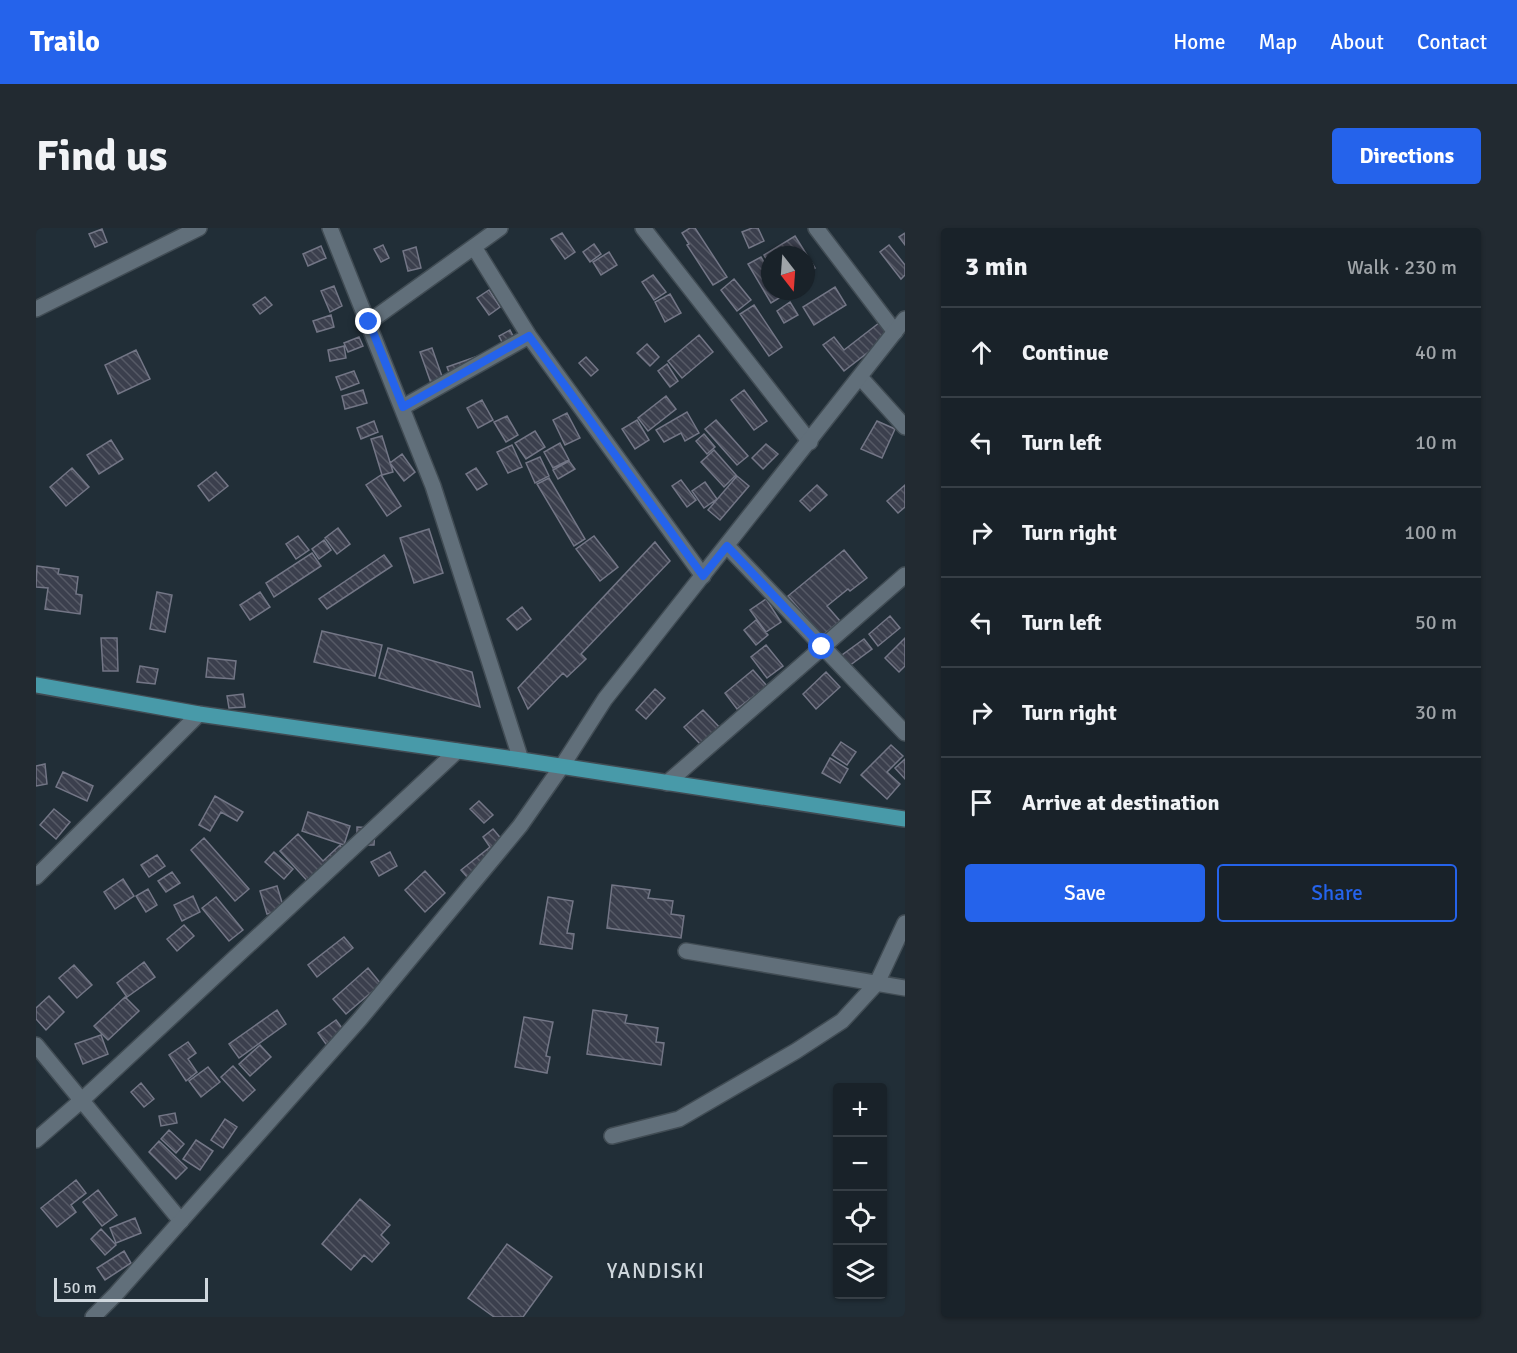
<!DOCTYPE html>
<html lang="en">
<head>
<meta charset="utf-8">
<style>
	body { margin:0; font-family:Signika,sans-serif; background:#222a31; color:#f1f3f6 }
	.controls { position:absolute; right:18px; bottom:18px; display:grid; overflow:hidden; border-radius:6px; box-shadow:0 2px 4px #0004 }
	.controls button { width:54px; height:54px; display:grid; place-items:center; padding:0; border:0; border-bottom:2px solid #373f46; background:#192229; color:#f1f3f6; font:30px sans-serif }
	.compass { position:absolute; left:725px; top:18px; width:54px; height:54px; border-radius:50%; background:#192229; box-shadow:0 2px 4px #0004; rotate:163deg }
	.scale { position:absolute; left:18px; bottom:15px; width:154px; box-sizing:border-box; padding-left:6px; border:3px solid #cfd7dd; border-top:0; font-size:16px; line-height:21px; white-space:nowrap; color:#cfd7dd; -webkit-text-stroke:4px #212e37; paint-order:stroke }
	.stop { position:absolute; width:18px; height:18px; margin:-14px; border:4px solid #2563eb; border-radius:50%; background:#fff }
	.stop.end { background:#2563eb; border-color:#fff; box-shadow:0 2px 6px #0008 }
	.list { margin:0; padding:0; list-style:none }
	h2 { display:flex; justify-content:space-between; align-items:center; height:78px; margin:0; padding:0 24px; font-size:26px }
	h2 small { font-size:20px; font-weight:400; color:#9fa4a8 }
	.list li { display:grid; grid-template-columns:39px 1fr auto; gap:18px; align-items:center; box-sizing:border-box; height:90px; padding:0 24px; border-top:2px solid #373f46 }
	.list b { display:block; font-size:22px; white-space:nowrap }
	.list em { font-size:20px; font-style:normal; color:#9fa4a8 }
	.actions { display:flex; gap:12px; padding:18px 24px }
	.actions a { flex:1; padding:14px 0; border:2px solid #2563eb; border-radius:6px; text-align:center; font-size:21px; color:#2563eb }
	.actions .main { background:#2563eb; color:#fff }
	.icon { flex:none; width:33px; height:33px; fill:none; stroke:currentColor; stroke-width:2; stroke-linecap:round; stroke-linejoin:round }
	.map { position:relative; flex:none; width:869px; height:1089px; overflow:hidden; border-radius:6px }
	header { display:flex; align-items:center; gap:36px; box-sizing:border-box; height:84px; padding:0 30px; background:#2563eb; color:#fff }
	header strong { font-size:28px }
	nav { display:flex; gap:33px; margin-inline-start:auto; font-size:21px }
	.intro { display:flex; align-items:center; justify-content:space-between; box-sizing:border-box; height:144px; padding:0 36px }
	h1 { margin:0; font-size:42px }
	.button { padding:15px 27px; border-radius:6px; background:#2563eb; color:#fff; font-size:21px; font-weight:700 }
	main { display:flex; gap:36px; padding:0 36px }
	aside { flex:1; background:#192229; border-radius:6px; box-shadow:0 2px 4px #0004 }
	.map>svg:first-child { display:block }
</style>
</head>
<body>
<header>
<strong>Trailo</strong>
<nav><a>Home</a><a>Map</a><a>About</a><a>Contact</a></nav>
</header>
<div class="intro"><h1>Find us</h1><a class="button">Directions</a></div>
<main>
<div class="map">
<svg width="869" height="1089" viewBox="0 0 869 1089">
	<defs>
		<pattern id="building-back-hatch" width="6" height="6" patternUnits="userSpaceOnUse" patternTransform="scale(1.5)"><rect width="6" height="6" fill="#3b3f4d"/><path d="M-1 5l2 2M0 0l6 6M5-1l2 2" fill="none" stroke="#565a66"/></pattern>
	</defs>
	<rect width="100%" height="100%" fill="#212e37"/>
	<path fill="url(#building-back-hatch)" stroke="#737686" stroke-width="1.5" d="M654,0h5l32,49 -14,8 -26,-40 2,-1 -7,-11z
		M716,0h6l6,13 -15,7 -7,-16z
		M66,1l5,13 -12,5 -6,-13z
		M526,5l13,19 -10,7 -14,-20z
		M869,5v12l-6,-8z
		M759,8l20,32 -9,6v-19h-36v11l-6,-11z
		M558,16l7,10 -11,8 -7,-10z
		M347,17l6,13 -8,4 -7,-13z
		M853,17l16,20v10l-4,4 -21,-27z
		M285,18l5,12 -18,8 -5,-12z
		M380,19l5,21 -13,3 -5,-20z
		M573,24l8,13 -16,10 -8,-13z
		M725,29l9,15v19h11l3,4 -13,8 -23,-39z
		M617,47l13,17 -12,8 -12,-18z
		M698,51l17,21 -14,11 -16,-21z
		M298,58l8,20 -12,6 -9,-21z
		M799,59l11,18 -32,20 -11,-18z
		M453,62l11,17 -11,8 -12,-17z
		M634,66l11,19 -16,9 -10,-20z
		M229,69l7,8 -12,9 -7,-9z
		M754,74l8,13 -14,8 -7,-12z
		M718,77l28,42 -13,9 -29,-42z
		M295,87l3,12 -17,5 -4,-11z
		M852,88l10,13 -54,42 -21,-26 11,-8 10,13z
		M474,102l6,12 -11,6 -6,-12z
		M663,107l14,17 -31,26 -14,-17z
		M323,109l4,9 -15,6 -4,-9z
		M611,116l12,13 -9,9 -13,-13z
		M308,118l2,12 -16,3 -2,-11z
		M396,120l12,34 -12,4 -12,-34z
		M100,122l14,29 -32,15 -13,-29z
		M445,127l-30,23 -4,-11z
		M550,129l12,13 -7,6 -12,-13z
		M631,136l11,17 -8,6 -12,-16z
		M318,143l5,12 -18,7 -5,-13z
		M327,162l4,13 -22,6 -3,-13z
		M708,162l23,31 -13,9 -23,-30z
		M630,168l10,13 -28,22 -10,-13z
		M446,172l11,20 -15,8 -11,-20z
		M651,184l12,21 -14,8 -4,-8 -17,9 -8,-12z
		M531,185l13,25 -15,7 -12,-25z
		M471,188l11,19 -12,7 -12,-20z
		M601,192l12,20 -14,9 -13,-20z
		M680,192l32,36 -11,9 -32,-36z
		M338,193l4,11 -17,7 -4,-11z
		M841,193l18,8 -13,29 -21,-9z
		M499,203l10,16 -19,12 -11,-16z
		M668,206l11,13 -8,7 -11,-13z
		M346,208l11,36 -11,3 -11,-36z
		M75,212l12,19 -24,15 -12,-19z
		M524,215l9,17 -16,8 -9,-16z
		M730,216l12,10 -15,15 -11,-11z
		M476,217l10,22 -14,6 -11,-21z
		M678,222l22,25 -12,12 -23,-25z
		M366,226l13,18 -11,9 -14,-18z
		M504,229l9,19 -14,7 -9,-20z
		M533,233l6,8 -17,10 -5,-9z
		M36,240l17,19 -23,19 -16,-19z
		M440,240l11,16 -10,6 -11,-16z
		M180,244l12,14 -19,15 -11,-15z
		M345,247l20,31 -14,10 -21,-31z
		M701,248l12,10 -29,34 -12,-10z
		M513,250l36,61 -11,7 -37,-62z
		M645,252l15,20 -9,7 -15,-21z
		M669,254l12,17 -13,9 -12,-17z
		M781,257l10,10 -17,16 -10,-10z
		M869,257v22l-7,6 -11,-12z
		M302,300l12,16 -13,10 -12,-16z
		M393,301l14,44 -29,10 -14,-45z
		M262,308l11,14 -13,9 -10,-15z
		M558,308l24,31 -18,14 -24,-32z
		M288,312l7,10 -12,9 -7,-10z
		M619,314l15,19 -89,93 5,5 -19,18 -4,-4 -35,36 -10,-21z
		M808,322l23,28 -17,13 -2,-2 -21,17 13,15 -18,15 -34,-40z
		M276,325l9,13 -47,31 -8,-14z
		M348,327l8,11 -65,43 -8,-10z
		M1,338l22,3 -1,5 20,3 -2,17 6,1 -2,19 -35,-5 3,-21 -12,-1z
		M121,364l15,3 -7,37 -15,-3z
		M224,364l10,15 -20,13 -10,-15z
		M730,371l15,23 -15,10 -16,-22z
		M486,379l9,12 -14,11 -10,-11z
		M854,388l10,12 -22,18 -9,-12z
		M720,392l12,15 -12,10 -12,-15z
		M286,403l60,14 -7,31 -61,-14z
		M65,410h16l1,33h-15z
		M869,410v28l-6,6 -14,-14z
		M828,411l8,10 -23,17 -7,-11z
		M730,417l17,21 -16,12 -16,-21z
		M352,420l84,24 8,35 -101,-29z
		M172,430l28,3 -2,18 -28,-2z
		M104,438l18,3 -3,15 -18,-2z
		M717,442l14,16 -30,23 -12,-16z
		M790,444l14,15 -24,22 -13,-15z
		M619,461l10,9 -19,21 -10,-9z
		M207,466l2,13 -16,1 -2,-12z
		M667,482l19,20 -19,17 -19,-20z
		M805,514l15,10 -9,13 -15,-10z
		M855,517l12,11 -16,16 13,12 -13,15 -26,-24z
		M794,530l18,11 -8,14 -18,-10z
		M869,531v20l-10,-11z
		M9,536l2,20 -11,2v-20z
		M27,544l30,14 -6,15 -31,-14z
		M179,568l28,16 -6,9 -16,-9 -11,19 -11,-6z
		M443,573l14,14 -9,8 -14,-14z
		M18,581l16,13 -14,17 -16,-14z
		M272,584l42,14 -6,19 -42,-14z
		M321,599l18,1 -1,17h-17z
		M457,601l15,18 -40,31 -7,-8 29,-23 -7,-10z
		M262,606l25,27 17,-16 7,9 -35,32 -32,-35z
		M168,610l45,51 -14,12 -44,-51z
		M238,624l19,17 -9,10 -19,-17z
		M354,624l7,14 -18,10 -8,-14z
		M121,627l8,11 -16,11 -8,-12z
		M389,643l20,22 -20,19 -20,-22z
		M136,644l8,11 -14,9 -8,-11z
		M87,651l11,17 -19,13 -11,-17z
		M576,657l38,5 -2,8 25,3 -2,13 13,2 -3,22 -74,-10z
		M241,658l7,23 -17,5 -7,-23z
		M112,661l9,16 -11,7 -10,-16z
		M157,668l7,16 -18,9 -8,-16z
		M180,669l27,33 -14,11 -27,-33z
		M512,669l25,4 -6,32 7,1 -2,15 -32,-5z
		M148,697l10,11 -17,15 -10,-12z
		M308,709l9,11 -36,29 -9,-12z
		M108,734l11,15 -28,20 -10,-14z
		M38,737l18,20 -15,13 -18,-20z
		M332,740l13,16 -35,30 -13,-15z
		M13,768l15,16 -18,18 -10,-11v-11z
		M89,769l14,14 -31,29 -14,-14z
		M241,782l9,14 -47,34 -10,-14z
		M557,782l34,5 -2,8 33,5 -2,14 8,1 -3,22 -74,-11z
		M488,789l29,5 -7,34 4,1 -3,16 -32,-6z
		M300,792l9,12 -19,12 -8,-11z
		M65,807l7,19 -25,10 -8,-20z
		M152,814l8,11 -8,6 9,13 -11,9 -17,-26z
		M224,817l11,12 -21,19 -11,-12z
		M197,838l22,24 -12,11 -22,-24z
		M172,839l12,15 -19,15 -12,-16z
		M105,855l13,16 -10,8 -13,-15z
		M139,885l2,10 -16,3 -2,-10z
		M189,891l12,8 -14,21 -12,-8z
		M133,902l15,14 -8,9 -15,-14z
		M160,912l17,11 -13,19 -17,-11z
		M123,913l28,27 -11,11 -27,-27z
		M40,952l10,13 -15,12 5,7 -19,15 -16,-19z
		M62,962l19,25 -15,11 -19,-24z
		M324,971l30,26 -9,10 8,8 -17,19 -8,-7 -13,15 -29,-26z
		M99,990l6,15 -25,10 -6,-15z
		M65,1001l15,16 -11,10 -14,-16z
		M471,1016l45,33 -29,40h-29l-26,-19z
		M88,1023l7,12 -26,17 -8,-12z"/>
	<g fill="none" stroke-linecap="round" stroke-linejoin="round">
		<g stroke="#414c54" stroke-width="18">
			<path id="street" d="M607,0l167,214
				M780,0l79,104
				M438,19l55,89 174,240
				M0,81l163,-81
				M333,94l131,-94
				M824,149l45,50
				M367,179l126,-71
				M691,318l178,187
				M631,555l238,-208
				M0,649l163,-163
				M650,723l219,37
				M0,817l145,176
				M576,908l67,-17 117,-68 46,-30 35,-38 28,-60
				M0,912l46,-40 375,-349"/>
		</g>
		<g stroke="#414c54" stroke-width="18">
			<path id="secondary" d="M294,0l103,258 88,274
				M57,1089l23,-23 244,-275 160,-193 42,-60 43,-67 300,-380"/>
		</g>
		<g stroke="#414c54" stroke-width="18">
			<path id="primary" d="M0,457l163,29 322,46 384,59"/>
		</g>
		<use href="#street" stroke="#616f7a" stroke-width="15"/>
		<use href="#secondary" stroke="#616f7a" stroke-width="15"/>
		<use href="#primary" stroke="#489aa9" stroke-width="15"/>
	</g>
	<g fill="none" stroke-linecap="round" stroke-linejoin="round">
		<path stroke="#2563eb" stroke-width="8" d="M333,94l34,85 126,-71 174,240 24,-30 95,101"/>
	</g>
	<g text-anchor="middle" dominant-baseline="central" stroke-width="4.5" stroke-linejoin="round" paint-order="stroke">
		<g font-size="21" letter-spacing="1.5" fill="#cfd7dd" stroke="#212e37">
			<text x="620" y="1043">YANDISKI</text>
		</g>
	</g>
</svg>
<div class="controls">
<button>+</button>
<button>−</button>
<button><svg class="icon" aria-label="locate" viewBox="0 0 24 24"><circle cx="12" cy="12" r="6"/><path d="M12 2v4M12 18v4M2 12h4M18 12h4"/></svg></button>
<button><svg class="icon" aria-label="layers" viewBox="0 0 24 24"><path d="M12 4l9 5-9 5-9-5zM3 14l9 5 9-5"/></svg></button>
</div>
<svg class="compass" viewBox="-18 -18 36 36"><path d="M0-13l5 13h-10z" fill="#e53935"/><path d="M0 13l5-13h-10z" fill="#9fa4a8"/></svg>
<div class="scale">50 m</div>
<div class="stop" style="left:786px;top:419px"></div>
<div class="stop end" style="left:333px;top:94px"></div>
</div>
<aside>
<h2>3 min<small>Walk · 230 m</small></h2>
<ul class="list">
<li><svg class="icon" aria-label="ahead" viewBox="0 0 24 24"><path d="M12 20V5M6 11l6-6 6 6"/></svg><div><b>Continue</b></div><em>40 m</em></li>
<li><svg class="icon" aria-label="left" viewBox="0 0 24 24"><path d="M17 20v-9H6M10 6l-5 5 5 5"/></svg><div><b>Turn left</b></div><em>10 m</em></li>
<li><svg class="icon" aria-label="right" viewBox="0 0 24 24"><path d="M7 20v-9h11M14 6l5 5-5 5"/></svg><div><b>Turn right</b></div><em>100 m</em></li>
<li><svg class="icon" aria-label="left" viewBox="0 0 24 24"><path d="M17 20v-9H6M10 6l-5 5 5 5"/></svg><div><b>Turn left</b></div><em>50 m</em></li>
<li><svg class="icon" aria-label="right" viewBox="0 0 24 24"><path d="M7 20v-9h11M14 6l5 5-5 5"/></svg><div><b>Turn right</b></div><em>30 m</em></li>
<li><svg class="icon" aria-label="arrive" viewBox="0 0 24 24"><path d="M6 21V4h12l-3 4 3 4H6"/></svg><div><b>Arrive at destination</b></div></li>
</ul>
<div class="actions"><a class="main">Save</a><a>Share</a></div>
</aside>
</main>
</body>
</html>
